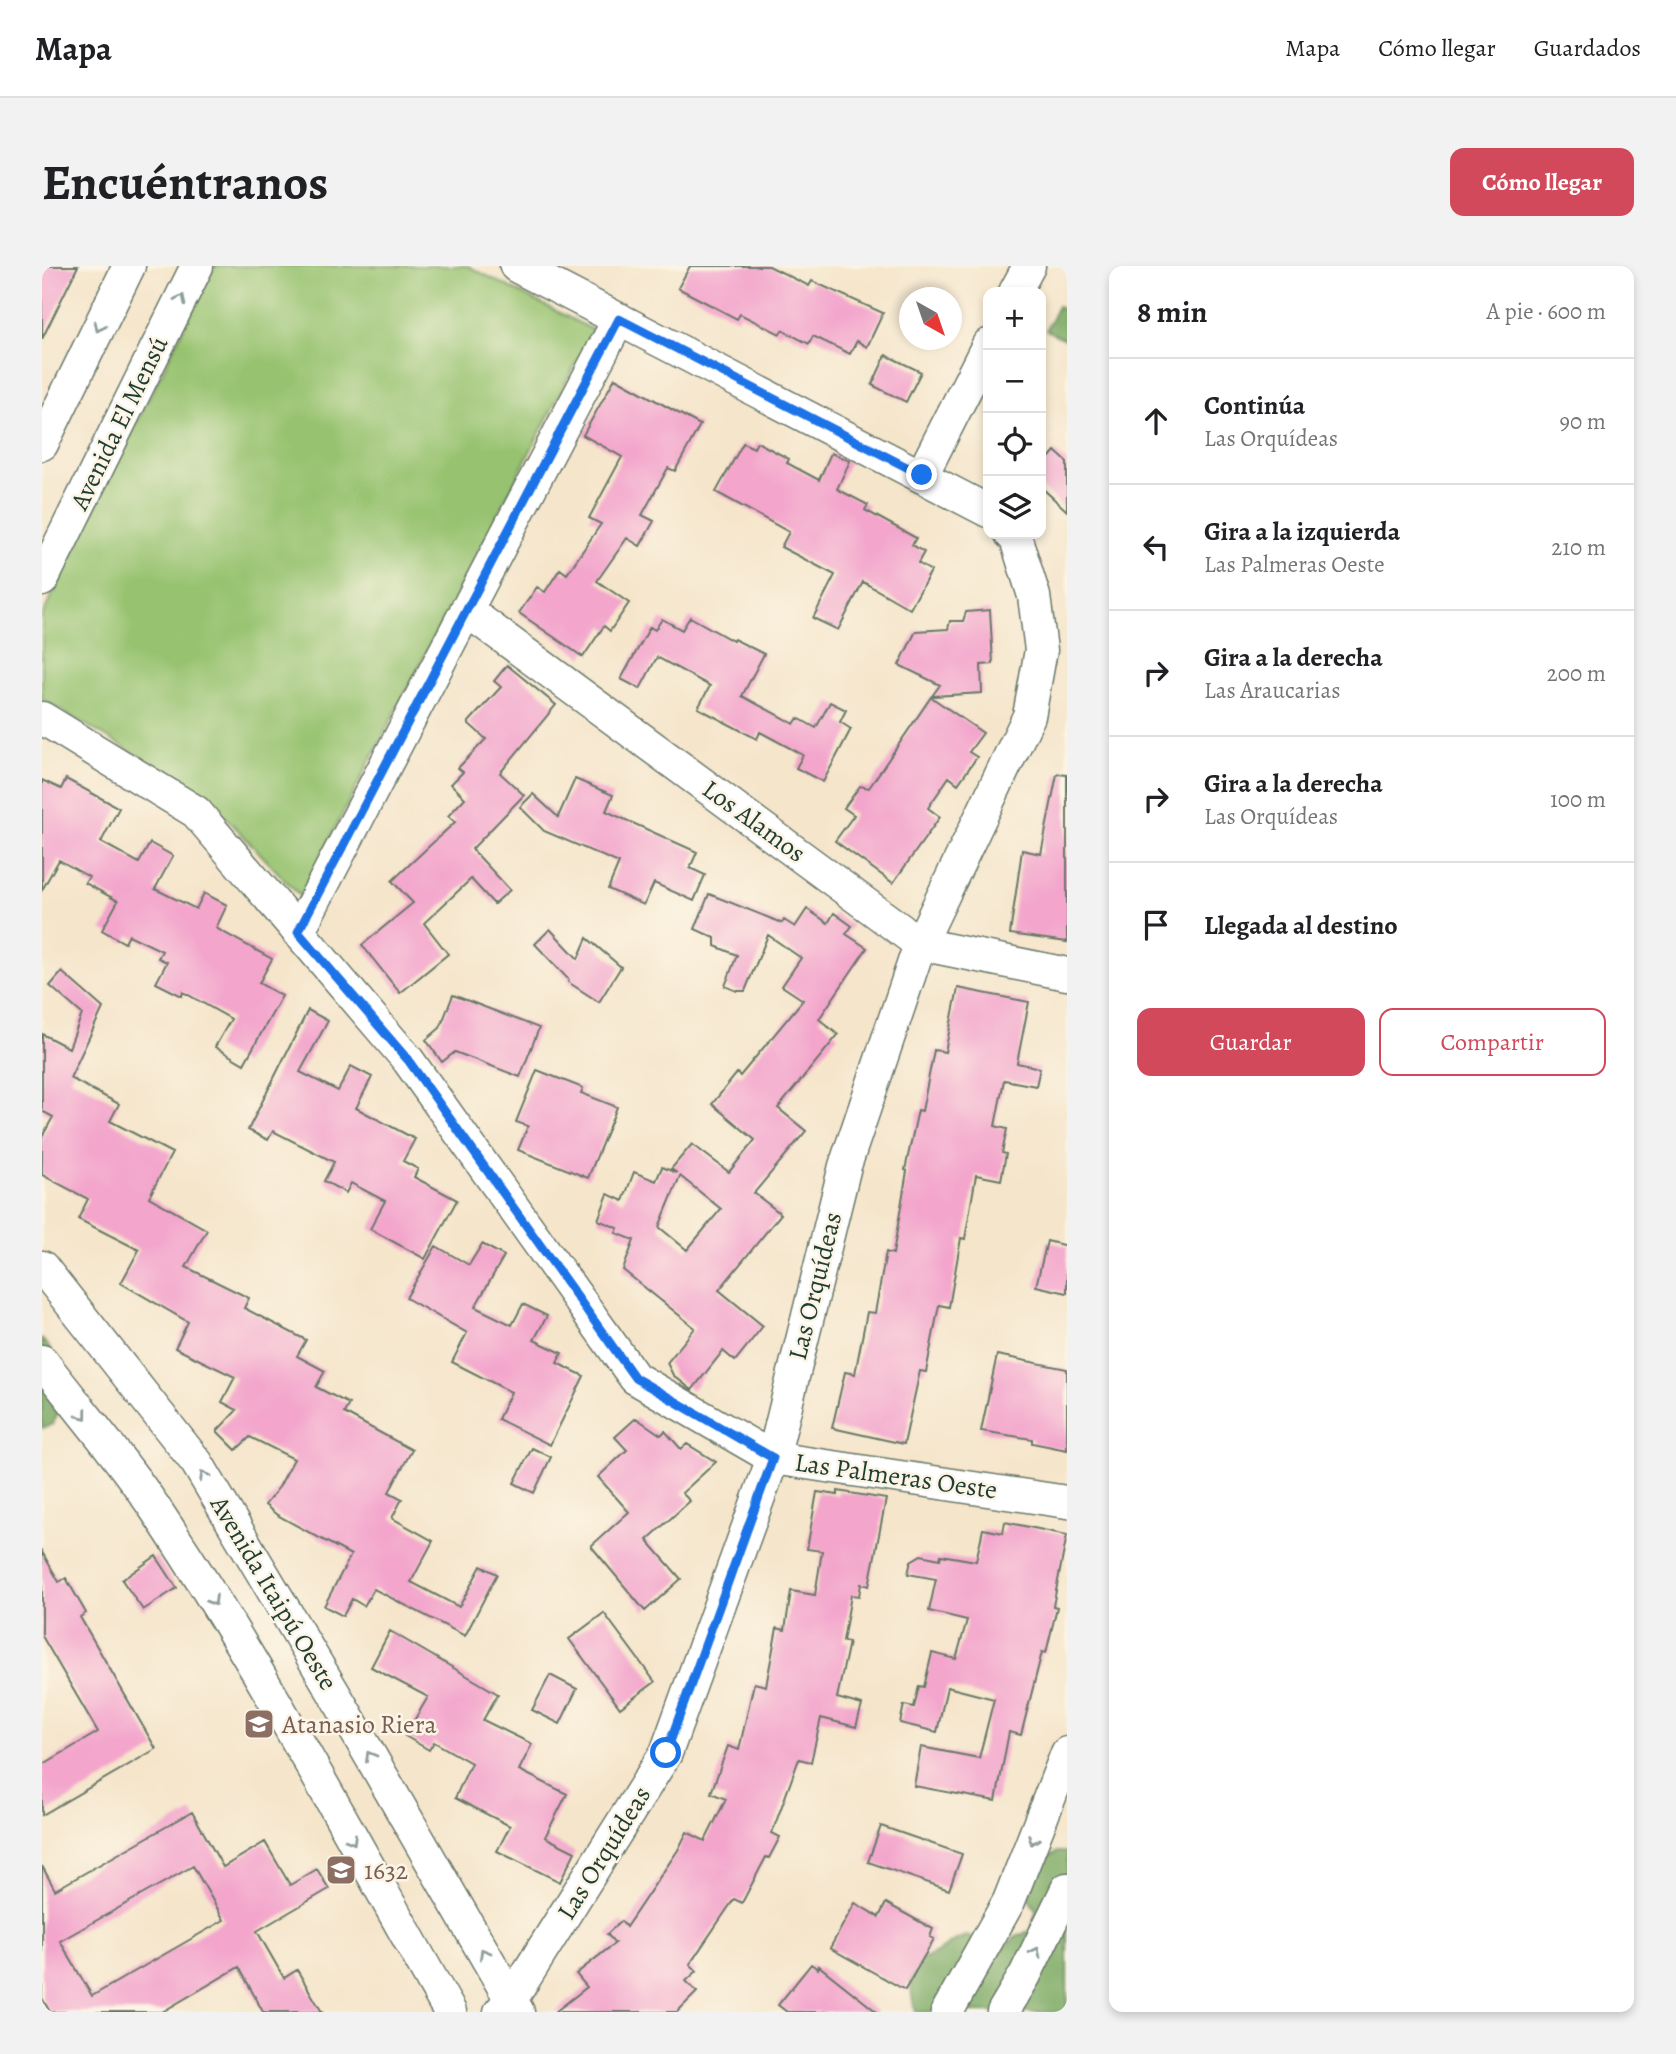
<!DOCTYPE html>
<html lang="es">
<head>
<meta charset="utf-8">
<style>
	body { margin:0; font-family:Alegreya,serif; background:#f2f2f2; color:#202124 }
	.controls { position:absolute; right:21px; top:21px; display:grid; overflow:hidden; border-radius:14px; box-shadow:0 4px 10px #0003 }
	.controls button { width:63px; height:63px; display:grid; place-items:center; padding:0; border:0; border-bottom:2px solid #e0e0e0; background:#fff; color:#202124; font:35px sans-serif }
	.compass { position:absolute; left:857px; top:21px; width:63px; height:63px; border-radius:50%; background:#fff; box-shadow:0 4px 10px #0003; rotate:140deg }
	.stop { position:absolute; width:21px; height:21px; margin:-16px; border:5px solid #1a73e8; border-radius:50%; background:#fff }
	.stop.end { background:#1a73e8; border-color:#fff; box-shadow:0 2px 7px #0008 }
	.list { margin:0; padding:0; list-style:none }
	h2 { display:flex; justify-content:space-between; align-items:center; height:91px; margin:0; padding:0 28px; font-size:30px }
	h2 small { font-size:23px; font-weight:400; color:#757577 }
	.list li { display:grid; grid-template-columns:46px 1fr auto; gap:21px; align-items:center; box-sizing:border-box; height:126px; padding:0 28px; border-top:2px solid #e0e0e0 }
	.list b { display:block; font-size:26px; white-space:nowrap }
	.list p { margin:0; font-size:23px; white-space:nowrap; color:#757577 }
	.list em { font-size:23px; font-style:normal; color:#757577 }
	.actions { display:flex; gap:14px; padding:21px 28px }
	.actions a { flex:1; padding:16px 0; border:2px solid #d1495b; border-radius:14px; text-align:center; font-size:24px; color:#d1495b }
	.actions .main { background:#d1495b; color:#fff }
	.icon { flex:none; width:38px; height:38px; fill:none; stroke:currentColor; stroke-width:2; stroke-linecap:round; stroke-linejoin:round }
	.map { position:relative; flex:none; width:1025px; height:1746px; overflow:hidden; border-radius:14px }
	header { display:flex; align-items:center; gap:42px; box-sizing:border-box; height:98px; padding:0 35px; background:#fff; border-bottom:2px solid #e0e0e0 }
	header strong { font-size:33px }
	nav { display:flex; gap:38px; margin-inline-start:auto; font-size:24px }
	.intro { display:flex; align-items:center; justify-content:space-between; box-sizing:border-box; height:168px; padding:0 42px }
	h1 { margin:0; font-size:49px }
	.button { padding:18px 32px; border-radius:14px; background:#d1495b; color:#fff; font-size:24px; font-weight:700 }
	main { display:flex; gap:42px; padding:0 42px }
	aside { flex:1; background:#fff; border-radius:14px; box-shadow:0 4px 10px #0003 }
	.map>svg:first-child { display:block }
</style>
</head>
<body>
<header>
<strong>Mapa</strong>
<nav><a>Mapa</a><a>Cómo llegar</a><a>Guardados</a></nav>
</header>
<div class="intro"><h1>Encuéntranos</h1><a class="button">Cómo llegar</a></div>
<main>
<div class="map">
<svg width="1025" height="1746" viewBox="0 0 1025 1746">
	<rect width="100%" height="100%" fill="#fcf5e5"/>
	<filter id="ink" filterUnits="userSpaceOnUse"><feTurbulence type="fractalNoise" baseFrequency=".0143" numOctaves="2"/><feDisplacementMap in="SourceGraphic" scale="14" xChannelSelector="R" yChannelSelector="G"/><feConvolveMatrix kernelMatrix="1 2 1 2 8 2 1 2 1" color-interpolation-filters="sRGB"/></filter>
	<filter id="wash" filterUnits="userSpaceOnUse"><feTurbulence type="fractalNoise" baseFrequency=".00686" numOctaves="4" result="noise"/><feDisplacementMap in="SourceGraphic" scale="28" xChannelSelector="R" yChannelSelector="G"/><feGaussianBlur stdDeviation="1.57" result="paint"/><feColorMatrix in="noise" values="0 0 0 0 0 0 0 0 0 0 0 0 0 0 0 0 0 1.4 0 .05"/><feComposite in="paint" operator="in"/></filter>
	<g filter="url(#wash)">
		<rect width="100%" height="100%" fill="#f5e5cb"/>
		<path fill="#97c370" stroke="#5b8052" stroke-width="2" d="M172,0h254l125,64 -293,566 -95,-101 -163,-96v-83z"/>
		<path fill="#79a962" stroke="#4c734b" stroke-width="2" d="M1016,40l9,5 -1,29 -20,-10z
			M0,1073l8,10 11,57 -8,18 -11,4z
			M1015,1586h10v160h-151c-5,-16 -9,-35 3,-49 4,-5 13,-7 19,-11 10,-8 17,-12 30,-17l14,11 6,18 26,-26 17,-8 5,-19 -9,-16 14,-35z"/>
		<g id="blocks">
			<path fill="#f3a5cc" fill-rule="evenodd" d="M0,0h36l-36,73z
				M648,0h79l40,20 3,-5 71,32 -16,34 -10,-6 -7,13 -37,-18 -4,8 -27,-14 -2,4 -40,-20 -3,5 -59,-31z
				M844,89l35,17 -15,30 -34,-17z
				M573,112l85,47 -25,46 -7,-3 -26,47 12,6 -14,25 -13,-8 -30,43 32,22 -19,28 -6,-5 -21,31 -64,-44 18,-26 8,5 15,-23 7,5 34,-50 -12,-6 33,-61 -39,-22z
				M715,176l32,17 -2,4 32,17 12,-27 19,8 -13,28 31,16 -3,5 51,28 -4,7 12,7 -6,11 13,8 -21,38 -47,-27 -25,48 -25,-12 22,-43 -54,-28 8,-15 -73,-40 27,-49 11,5z
				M1013,185l12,11v49l-26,-24v-20z
				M948,344l3,54 -12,1 1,28 -50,3 8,-11 -41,-20 17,-34 32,-2 2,-8h13l3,-9z
				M648,351l43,24 1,-2 30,15 -22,42 52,28 4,-6 18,10 14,-26 16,8 -6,12 11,7 -28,53 -27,-14 7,-13 -43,-23 -3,7 -59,-31 12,-22 -53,-29 -17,32 -19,-10 29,-52 5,3 7,-11 20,11z
				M465,399l49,40 -56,68 24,22 -52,54 38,41 -16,14 -23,-25 -47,44 24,31 -48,39 -38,-48 51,-42 -21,-22 63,-59 -7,-6 17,-18 -14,-14 12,-12 -5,-4 28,-29 -18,-16 33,-36 -7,-6z
				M889,431l52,36 -14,19 8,5 -19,27 -9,-7 -21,31 12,9 -47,66 -58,-42 19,-26 -10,-7 16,-22 9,2z
				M1015,508l10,1v167l-57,-8 12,-84 19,4z
				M24,513l53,29 -18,34 38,21 11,-20 23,13 -18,33 41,20 8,-16 23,12 -11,23 56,31 -13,24 23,13 -38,68 -29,-17 16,-28 -48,-27 -1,4 -26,-13 11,-21 -9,-4 4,-7 -33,-16 -4,8 -23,-13 16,-29 -33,-18 4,-6 -30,-17 -17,30v-110l19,9z
				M533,513l38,16 -7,16 91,41 -7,16 15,7 -11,26 -40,-18 -10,22 -36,-16 11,-26 -75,-32 -24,-24 13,-13 25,23z
				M667,628l73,29 2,-3 11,7 12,-18 21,14 6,-10 18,13 -6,8 21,14 -48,71 19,16 -60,73 28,23 -52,62 27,21 -62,76 44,36 -28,35 -12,-10 -31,39 -19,-15 -6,-12 28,-35 -72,-58 11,-30 -18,-7 2,-5 -20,-8 10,-26 15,7 11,-29 22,9 6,-14 15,6 -6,-4 21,-25 37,28 26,-32 -43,-36 25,-31 3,3 63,-76 -21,-14 19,-28 -33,-23 -23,56h-8l-12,-5 12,-31 -22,-9v-8l-20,-9zM638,910l41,33 -34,41 -28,-23z
				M508,663l28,30 9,-21 34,29 -22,35 -31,-20 1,-2 -34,-36z
				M20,706l41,36 -33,70 49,26 -9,17 62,32 -23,44 58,33 -21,37 63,31 -5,10 62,32 -9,16 28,15 -9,16 33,17 -5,9 68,37 -23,42 13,7 -10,19 41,23 -22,41 48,25 22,-41 16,8 -32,62 -91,-47 -10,17 -12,-7 -9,17 -19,-10 27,-51 -74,-40 -12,-10 14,-18 15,-28 -44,-22 -14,13 -19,-19 20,-21 -15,-8 13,-25 -60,-29 13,-26 -67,-39 18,-33 -61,-31 10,-20 -46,-24v-38l11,-20 -11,-6v-77l27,14 13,-34 -32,-28z
				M916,722l71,14 -12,61 23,5 -4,18 -32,-6 -9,46 12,3 -5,24 4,1 -5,26 -25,-5 -11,64 -4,-1 -12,69 -10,-2 -13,67 -6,-1 -16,73 -72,-16 13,-56 10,2 12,-62 8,1 11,-61 7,2 14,-83 -2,-1 13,-60 4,1 12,-61 11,2z
				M411,729l86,33 -19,49 -65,-25 -13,10 -16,-22 14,-12z
				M266,744l20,11 -28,51 38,19 13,-25 21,11 -16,31 59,31 -12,22 15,8 -4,8 43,23 -32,59 -55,-30 15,-28 -34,-18 -5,10 -22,-12 10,-19 -61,-31 -5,9 -20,-10z
				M495,804l46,18 -2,5 36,14 -29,71 -70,-28 10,-24 -12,-4z
				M1005,975l20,5v47l-31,-7z
				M440,978l22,12 -29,51 37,18 11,-21 24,12 -13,24 28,13 -5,10 27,13 -34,69 -52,-26 13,-27 -59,-30 15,-29 -61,-35 30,-52 33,19z
				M955,1089l70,14v81l-35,-7v-4l-51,-8z
				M594,1152l25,17 4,-4 16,18 6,-5 29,18 -34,31 8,8 -43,39 34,39 -36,32 -54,-65 38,-34 -31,-35 29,-27 -12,-13z
				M490,1182l19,9 -17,36 -20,-10z
				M796,1225l48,8 -17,87 -8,-2 -2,12 -8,-1 -8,46 6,1 -12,56 25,7 -6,22 -35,-9 -10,44 -12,-3 -27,74 8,4 -11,21 -3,-1 -24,46 -8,-4 -44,65 7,7 -11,10 11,11 -20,20h-122l32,-25 -11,-13 39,-31 -8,-9 14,-13 5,6 52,-77 9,-18 18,9 21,-42 -15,-6 17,-47 11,4 15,-67 12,3 11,-58 8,2 6,-39 24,4 7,-44 -15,-2 10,-57 21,3z
				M963,1256l62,13 -14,71 4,1 -11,46 -4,-1 -21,83 -12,-3 -13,69 -82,-15 7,-39 58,11 15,-59 -47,-12 -10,45 -37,-9 4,-18 10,2 5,-21 5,1 8,-34 24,6 11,-39 -38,-9 7,-32 -28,-5 3,-13 10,-6 19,4 1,-4 35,6 7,-32 20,4z
				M0,1286l17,30 7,-4 20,35 -6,4 76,132 -114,66v-50l56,-33 -56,-96z
				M114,1290l21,32 -34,22 -21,-30z
				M562,1347l51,69 -35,26 -51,-69z
				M348,1365l108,63 -15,26 49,24 -13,26 48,24 -22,43 30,15 -15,30 -63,-31 13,-25 -55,-28 16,-35 -37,-21 -5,8 -24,-14 23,-39 -57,-30z
				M508,1409l27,14 -17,35 -28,-14z
				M150,1546l31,55 42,-25 25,43 27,-16 12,20 -72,42 27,47 13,-8 25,42h-59l-24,-45 -77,45h-112l-8,-14v-132l13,24zM151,1600l31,54 -132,76 -32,-55z
				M839,1560l81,28 -13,36 -81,-28z
				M813,1637l24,14 7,-14 47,26 -3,8 4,2 -29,51 -75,-42z
				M769,1698l7,5 1,-3 58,46h-90l-9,-7z"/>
		</g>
	</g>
	<g filter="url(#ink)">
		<use href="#blocks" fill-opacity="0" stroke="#6a7869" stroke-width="2"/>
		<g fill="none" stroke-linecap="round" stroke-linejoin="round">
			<g stroke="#6a7869" stroke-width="35">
				<path id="minor" d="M474,0l472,245
					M973,26l14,-26
					M0,178l87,-178
					M880,209l66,-130
					M0,314l155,-314
					M424,344l454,334 147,30
					M0,452l154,94 212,248 227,318 138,80 294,44
					M256,666l321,-613
					M0,1001l155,196 144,242 177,307
					M0,1095c38,50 81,99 116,152 107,160 197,332 292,499
					M458,1746l11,-12 155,-247 107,-295 72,-292 75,-222 109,-228 12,-66 -7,-54 -18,-57 -5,-5
					M905,1746l62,-111 58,-148
					M961,1746l22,-37 42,-86"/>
			</g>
			<use href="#minor" stroke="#fff" stroke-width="32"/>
		</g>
		<defs><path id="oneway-chevron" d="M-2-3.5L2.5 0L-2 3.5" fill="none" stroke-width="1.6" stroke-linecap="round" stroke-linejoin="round" transform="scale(1.75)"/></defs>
		<g stroke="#8f9e9a">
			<use href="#oneway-chevron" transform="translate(139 33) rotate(-64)"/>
			<use href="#oneway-chevron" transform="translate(57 61) rotate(116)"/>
			<use href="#oneway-chevron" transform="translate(41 1149) rotate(53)"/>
			<use href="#oneway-chevron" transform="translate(162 1210) rotate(-121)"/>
			<use href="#oneway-chevron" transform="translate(171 1335) rotate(59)"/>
			<use href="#oneway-chevron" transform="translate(328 1490) rotate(-120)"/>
			<use href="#oneway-chevron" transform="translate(310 1574) rotate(60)"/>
			<use href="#oneway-chevron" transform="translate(991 1574) rotate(111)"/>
			<use href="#oneway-chevron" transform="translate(994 1686) rotate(-64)"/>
			<use href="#oneway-chevron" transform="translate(442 1687) rotate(-120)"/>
		</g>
	</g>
	<g fill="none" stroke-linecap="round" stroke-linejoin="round" filter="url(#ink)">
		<path stroke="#1a73e8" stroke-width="9" d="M624,1487l107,-295 -138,-80 -227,-318 -110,-128 321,-613 303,156"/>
	</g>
	<defs>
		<g id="school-square" transform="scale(1.575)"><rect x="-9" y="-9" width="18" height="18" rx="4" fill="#8d6e63" stroke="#fcf5e5"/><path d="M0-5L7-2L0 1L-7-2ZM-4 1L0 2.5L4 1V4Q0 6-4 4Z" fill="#fff"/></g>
	</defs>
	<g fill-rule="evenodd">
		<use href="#school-square" x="217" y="1458"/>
		<use href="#school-square" x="299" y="1604"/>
	</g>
	<g text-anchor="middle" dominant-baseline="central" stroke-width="5" stroke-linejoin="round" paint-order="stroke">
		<g font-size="26" fill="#1f3d34" stroke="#fcf5e5">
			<text transform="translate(77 157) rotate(-64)">Avenida El Mensú</text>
			<text transform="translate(712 555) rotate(36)">Los Alamos</text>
			<text transform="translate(773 1020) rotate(-76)">Las Orquídeas</text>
			<text transform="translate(854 1210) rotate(8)">Las Palmeras Oeste</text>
			<text transform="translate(232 1327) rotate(59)">Avenida Itaipú Oeste</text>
			<text transform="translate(562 1587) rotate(-58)">Las Orquídeas</text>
		</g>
		<g font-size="26" fill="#785e54" stroke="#fcf5e5" text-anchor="start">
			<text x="240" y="1458">Atanasio Riera</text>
			<text x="322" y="1604">1632</text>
		</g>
	</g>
</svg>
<div class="controls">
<button>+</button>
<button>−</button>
<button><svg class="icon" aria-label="locate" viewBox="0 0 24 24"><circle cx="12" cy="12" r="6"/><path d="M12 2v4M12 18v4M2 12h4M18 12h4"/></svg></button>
<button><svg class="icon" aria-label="layers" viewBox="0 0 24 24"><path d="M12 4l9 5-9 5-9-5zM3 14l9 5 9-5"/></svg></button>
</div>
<svg class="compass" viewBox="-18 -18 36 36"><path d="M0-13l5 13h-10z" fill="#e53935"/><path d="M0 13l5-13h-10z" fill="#757577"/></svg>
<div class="stop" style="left:624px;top:1487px"></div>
<div class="stop end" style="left:880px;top:209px"></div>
</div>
<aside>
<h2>8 min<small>A pie · 600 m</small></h2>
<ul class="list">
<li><svg class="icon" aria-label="ahead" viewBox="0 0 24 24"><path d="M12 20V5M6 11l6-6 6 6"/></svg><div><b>Continúa</b><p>Las Orquídeas</p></div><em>90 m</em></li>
<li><svg class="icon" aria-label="left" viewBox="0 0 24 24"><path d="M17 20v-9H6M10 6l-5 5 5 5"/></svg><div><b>Gira a la izquierda</b><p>Las Palmeras Oeste</p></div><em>210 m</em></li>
<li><svg class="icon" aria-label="right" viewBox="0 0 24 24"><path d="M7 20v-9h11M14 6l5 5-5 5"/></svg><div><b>Gira a la derecha</b><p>Las Araucarias</p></div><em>200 m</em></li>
<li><svg class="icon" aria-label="right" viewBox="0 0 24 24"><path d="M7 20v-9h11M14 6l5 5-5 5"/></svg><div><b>Gira a la derecha</b><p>Las Orquídeas</p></div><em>100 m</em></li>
<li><svg class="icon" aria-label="arrive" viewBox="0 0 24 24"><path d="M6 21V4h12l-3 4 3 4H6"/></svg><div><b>Llegada al destino</b></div></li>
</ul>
<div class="actions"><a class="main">Guardar</a><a>Compartir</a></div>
</aside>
</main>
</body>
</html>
